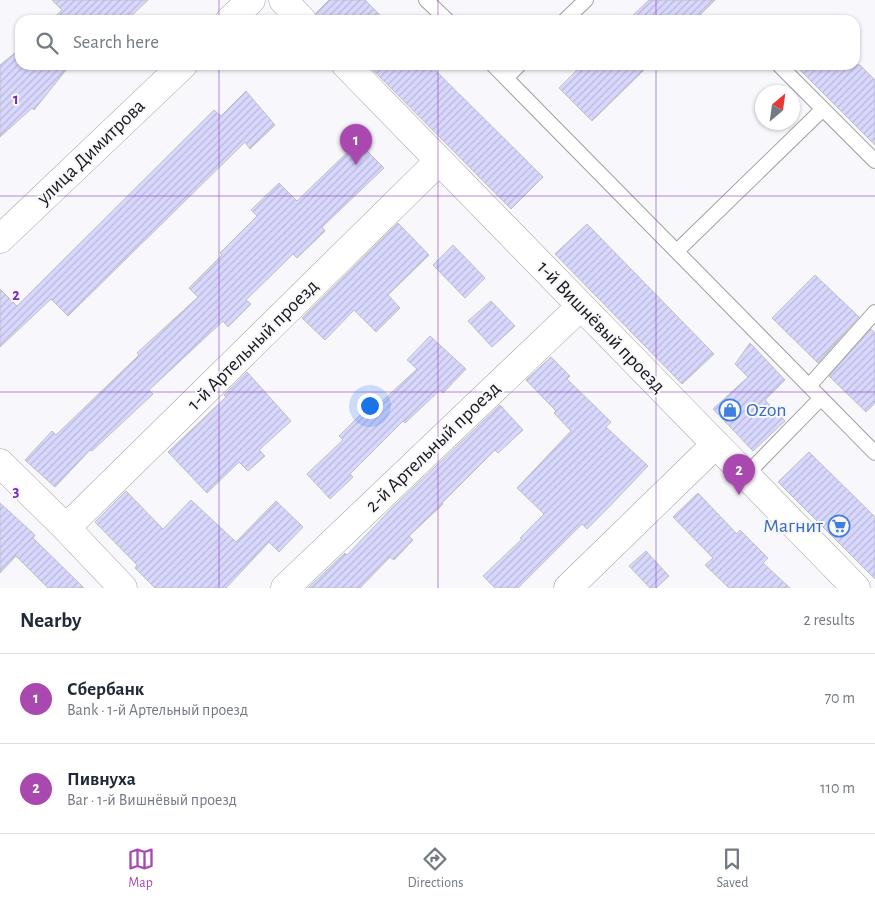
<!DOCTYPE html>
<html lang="en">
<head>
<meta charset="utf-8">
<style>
	body { margin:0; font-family:"Alegreya Sans",sans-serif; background:#f6f6f7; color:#1f2937 }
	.compass { position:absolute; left:755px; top:85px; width:45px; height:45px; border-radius:50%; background:#fff; box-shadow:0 1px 4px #0004; rotate:29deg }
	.you { position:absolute; left:369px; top:405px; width:18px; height:18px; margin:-12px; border:4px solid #fff; border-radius:50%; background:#1a73e8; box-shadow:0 0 0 8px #1a73e833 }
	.badge { display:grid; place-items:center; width:32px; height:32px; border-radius:50%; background:#a949b0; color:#fff; font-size:16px; font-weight:700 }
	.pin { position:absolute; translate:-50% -41px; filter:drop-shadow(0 1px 2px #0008) }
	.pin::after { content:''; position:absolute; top:26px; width:18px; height:15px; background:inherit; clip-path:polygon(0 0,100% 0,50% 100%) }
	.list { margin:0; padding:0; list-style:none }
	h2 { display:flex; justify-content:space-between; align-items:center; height:65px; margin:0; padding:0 20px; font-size:21px }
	h2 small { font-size:16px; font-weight:400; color:#747a83 }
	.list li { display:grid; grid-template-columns:32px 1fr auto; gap:15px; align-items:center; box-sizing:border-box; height:90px; padding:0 20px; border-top:1px solid #e0e1e3 }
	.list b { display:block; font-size:19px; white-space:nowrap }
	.list p { margin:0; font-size:16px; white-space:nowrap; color:#747a83 }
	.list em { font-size:16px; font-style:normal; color:#747a83 }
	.icon { flex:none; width:28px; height:28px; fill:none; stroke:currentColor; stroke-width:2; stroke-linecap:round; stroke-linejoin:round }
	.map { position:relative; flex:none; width:875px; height:588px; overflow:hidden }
	.search { position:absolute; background:#fff; box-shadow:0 1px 4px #0004; left:15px; right:15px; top:15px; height:55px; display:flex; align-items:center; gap:12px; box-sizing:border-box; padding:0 18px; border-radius:15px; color:#747a83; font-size:19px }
	.sheet { height:245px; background:#fff }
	nav { display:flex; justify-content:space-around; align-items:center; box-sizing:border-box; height:70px; border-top:1px solid #e0e1e3; background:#fff; font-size:14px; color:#747a83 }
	nav a { display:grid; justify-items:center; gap:2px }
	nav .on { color:#a949b0 }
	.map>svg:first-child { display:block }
</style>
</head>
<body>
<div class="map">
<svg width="875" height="588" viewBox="0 0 875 588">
	<defs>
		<pattern id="building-hatch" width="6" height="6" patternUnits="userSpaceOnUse" patternTransform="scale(1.25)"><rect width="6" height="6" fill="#d8d7fd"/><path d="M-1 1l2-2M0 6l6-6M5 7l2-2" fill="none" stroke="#b9b8d8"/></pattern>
	</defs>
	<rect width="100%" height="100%" fill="#f7f7fc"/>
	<path fill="url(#building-hatch)" stroke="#bfbfc4" d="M52,0h96l-21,20h-76l11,-10z
		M329,0h36l20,20h-68l-1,-7z
		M649,0h66l-20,20h-67z
		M20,49v16h50l-36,45 -2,-2 -32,29v-72z
		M368,65h62l113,112 -32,32z
		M582,65h67l-57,56 -33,-33z
		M795,65h65l15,15v65z
		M246,91l29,34 -25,24 -5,-7 -177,174 -17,-17 -51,48v-58l17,17 197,-196 7,6z
		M358,142l26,26 -62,59 3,4 -28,27 -4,-4 -47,46 5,4 -23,23 -5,-6 -74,69 4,4 -61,57 -2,-1 -35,37 -30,-27 27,-29 4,4 83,-80 -2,-2 61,-56 -9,-9 33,-33 -2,-2 37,-37 -6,-6 28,-27 18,18z
		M398,223l31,32 -41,40 12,13 -24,24 -22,-22 -29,30 -23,-22z
		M587,224l127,130 -32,30 -127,-130z
		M453,245l32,33 -20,20 -32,-33z
		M815,275l44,42 -41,46 -46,-45z
		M491,301l24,25 -23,21 -24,-26z
		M871,329l4,4v70l-9,9 -37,-36z
		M430,336l36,33 -23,24 -3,-3 -35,33 -2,-2 -53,53 3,3 -23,22 -23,-25 36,-34 -4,-4 21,-21 4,3 53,-49 -10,-9z
		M750,343l35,37 -20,20 20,21 -32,30 -40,-42 35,-32 -13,-13z
		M551,357l19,19 -3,3 44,43 -5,5 42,39 -40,42 -21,21 -5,-5 -64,64h-23l-12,-12 39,-37 -2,-1 24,-24 -27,-26 54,-57 -17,-18 2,-2 -30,-31z
		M247,372l44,49 -32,29 6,6 -17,15 -9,-9 -32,31 -39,-41 58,-55 -2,-2z
		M500,405l23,25 -25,23 -3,-3 -53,53 1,1 -34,32 4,4 -19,20 -4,-3 -30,31h-52l37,-35 2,2 45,-47z
		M809,452l66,65v62l-97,-97z
		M126,491l37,38 28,-29 45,42 40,-41 27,26 -24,25 -10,-10 -43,46h-71l-20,-20 2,-3 -42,-43z
		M698,493l39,41 3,-4 28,28 -5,5 27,25h-61l-24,-23 8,-7 -40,-41z
		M0,503l35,32 -2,3 51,50h-36l-32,-32 -16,17z
		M646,551l23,25 -13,12h-6l-21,-22z"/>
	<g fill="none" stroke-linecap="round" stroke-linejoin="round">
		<g stroke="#9f9fa3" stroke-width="16">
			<path id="service" d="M426,0l21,20
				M565,20l21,-20
				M493,65l382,388
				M779,65l96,96
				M506,78l13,-13
				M677,251l146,-142
				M809,386l66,-74
				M746,475l75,-77"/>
		</g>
		<g stroke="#9f9fa3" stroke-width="29">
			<path id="minor" d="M283,0l19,20
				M346,65l510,523
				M0,463l66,65 57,60
				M66,528l373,-367
				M285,588l296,-282
				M568,588l148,-144"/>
		</g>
		<g stroke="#9f9fa3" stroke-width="29">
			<path id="tertiary" d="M230,20l21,-20
				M0,239l183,-174"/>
		</g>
		<use href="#service" stroke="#fff" stroke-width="14"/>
		<use href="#minor" stroke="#fff" stroke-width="28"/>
		<use href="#tertiary" stroke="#fff" stroke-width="28"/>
	</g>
	<path fill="none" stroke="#7b2cbf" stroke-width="1" stroke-opacity="0.55" d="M219,0v20M438,0v20M656,0v20M219,65v523M438,65v523M656,65v523M0,196h875M0,392h875"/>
	<defs>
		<g id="shop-ring" transform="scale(1.125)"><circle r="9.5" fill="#f7f7fc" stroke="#3f7fe0" stroke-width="1.5"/><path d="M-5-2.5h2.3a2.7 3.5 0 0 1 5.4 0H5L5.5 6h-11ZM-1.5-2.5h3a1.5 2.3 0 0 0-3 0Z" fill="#3f7fe0"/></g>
		<g id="supermarket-ring" transform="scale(1.125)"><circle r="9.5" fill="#f7f7fc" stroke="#3f7fe0" stroke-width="1.5"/><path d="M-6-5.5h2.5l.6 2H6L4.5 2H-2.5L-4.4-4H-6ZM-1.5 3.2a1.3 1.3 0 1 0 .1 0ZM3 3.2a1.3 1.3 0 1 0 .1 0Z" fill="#3f7fe0"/></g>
	</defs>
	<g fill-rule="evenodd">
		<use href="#shop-ring" x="730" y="410"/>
		<use href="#supermarket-ring" x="839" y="526"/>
	</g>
	<g text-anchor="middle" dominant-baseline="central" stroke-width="4" stroke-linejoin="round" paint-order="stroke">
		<g font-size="20" fill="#19191a" stroke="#f7f7fc">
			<text transform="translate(91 152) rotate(-44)">улица Димитрова</text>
			<text transform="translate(601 327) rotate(46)">1-й Вишнёвый проезд</text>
			<text transform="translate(253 345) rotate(-45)">1-й Артельный проезд</text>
			<text transform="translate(433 447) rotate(-44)">2-й Артельный проезд</text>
		</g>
		<g font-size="20" fill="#366cbe" stroke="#f7f7fc" text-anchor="start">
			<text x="746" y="410">Ozon</text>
			<text x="823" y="526" text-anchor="end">Магнит</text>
		</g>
	</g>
	<g font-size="16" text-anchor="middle" font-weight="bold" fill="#7b2cbf" stroke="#f7f7fc" stroke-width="4" stroke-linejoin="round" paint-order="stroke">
		<text x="16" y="104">1</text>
		<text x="16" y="300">2</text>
		<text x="16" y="496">3</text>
	</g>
</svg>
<svg class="compass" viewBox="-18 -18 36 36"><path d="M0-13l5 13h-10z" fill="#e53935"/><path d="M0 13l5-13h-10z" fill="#747a83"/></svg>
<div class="you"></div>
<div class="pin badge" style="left:356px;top:165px">1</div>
<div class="pin badge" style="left:739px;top:495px">2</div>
<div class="search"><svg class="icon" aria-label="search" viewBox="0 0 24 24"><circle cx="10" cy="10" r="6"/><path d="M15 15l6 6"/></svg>Search here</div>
</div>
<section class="sheet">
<h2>Nearby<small>2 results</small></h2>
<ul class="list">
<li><span class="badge">1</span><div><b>Сбербанк</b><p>Bank · 1-й Артельный проезд</p></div><em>70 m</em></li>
<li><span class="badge">2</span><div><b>Пивнуха</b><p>Bar · 1-й Вишнёвый проезд</p></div><em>110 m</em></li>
</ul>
</section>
<nav>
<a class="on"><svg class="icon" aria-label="map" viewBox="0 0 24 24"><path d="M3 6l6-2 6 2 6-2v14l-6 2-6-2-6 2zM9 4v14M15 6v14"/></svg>Map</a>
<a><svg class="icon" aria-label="directions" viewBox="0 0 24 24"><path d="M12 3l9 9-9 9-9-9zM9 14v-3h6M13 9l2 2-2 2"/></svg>Directions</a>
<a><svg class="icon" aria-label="saved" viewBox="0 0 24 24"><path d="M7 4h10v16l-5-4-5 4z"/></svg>Saved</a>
</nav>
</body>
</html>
